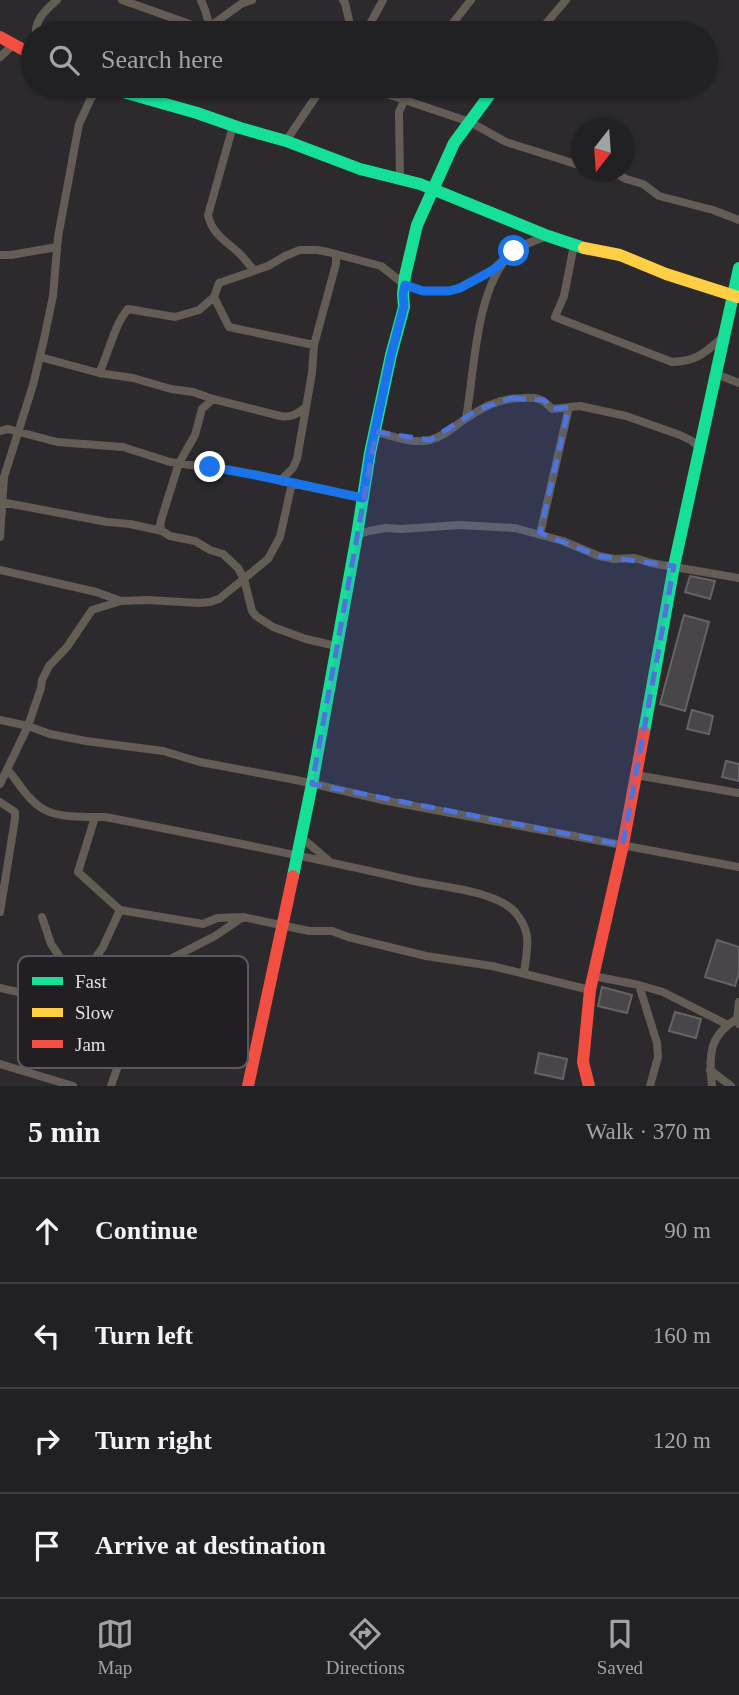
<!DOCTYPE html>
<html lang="en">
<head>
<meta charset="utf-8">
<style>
	body { margin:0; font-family:"Times New Roman",serif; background:#29282a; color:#f1f3f6 }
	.compass { position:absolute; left:571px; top:119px; width:63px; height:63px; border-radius:50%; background:#212022; box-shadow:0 2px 5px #0004; rotate:197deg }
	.stop { position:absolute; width:21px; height:21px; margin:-16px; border:5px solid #1a73e8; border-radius:50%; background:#fff }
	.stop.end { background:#1a73e8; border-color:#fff; box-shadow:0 2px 7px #0008 }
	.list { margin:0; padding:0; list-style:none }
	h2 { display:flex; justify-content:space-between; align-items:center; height:91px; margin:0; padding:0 28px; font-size:30px }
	h2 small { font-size:23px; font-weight:400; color:#a2a3a5 }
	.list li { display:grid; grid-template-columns:46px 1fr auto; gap:21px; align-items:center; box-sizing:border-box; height:105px; padding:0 28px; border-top:2px solid #3e3e40 }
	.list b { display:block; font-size:26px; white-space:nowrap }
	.list em { font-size:23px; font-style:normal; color:#a2a3a5 }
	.icon { flex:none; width:38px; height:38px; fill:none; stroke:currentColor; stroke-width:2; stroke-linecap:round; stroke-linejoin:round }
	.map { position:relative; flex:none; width:739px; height:1086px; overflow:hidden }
	.search { position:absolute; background:#212022; box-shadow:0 2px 5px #0004; left:21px; right:21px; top:21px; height:77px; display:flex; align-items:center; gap:18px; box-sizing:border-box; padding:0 24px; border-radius:38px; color:#a2a3a5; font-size:26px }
	.sheet { height:511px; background:#212022 }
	nav { display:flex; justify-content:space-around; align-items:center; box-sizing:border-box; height:98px; border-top:2px solid #3e3e40; background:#212022; font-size:19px; color:#a2a3a5 }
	nav a { display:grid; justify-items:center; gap:4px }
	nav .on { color:#a3a1a4 }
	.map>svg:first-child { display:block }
</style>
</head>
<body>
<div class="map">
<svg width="739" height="1086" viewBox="0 0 739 1086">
	<rect width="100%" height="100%" fill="#2c2a2d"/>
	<path fill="#484649" stroke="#656366" stroke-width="2" d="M690,576l25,5 -5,18 -25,-7z
		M684,615l25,7 -24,89 -25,-7z
		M692,710l21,6 -4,18 -22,-5z
		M726,761l13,3v17l-17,-4z
		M717,940l22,7v26l-4,13 -30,-9z
		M602,987l30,8 -5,18 -29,-7z
		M675,1012l26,7 -5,19 -27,-7z
		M539,1053l28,6 -4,20 -28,-6z"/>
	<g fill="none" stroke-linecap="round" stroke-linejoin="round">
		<path stroke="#635d55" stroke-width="8" d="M122,0l93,33
			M201,0l4,10 5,17
			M343,0l2,3 7,30
			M205,30l36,-26 11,-4
			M36,33c-1,-14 11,-24 21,-33
			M365,33l18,-33
			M445,33l26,-33
			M538,33l28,-33
			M0,57l13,-12
			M363,86l107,36 36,20 76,24
			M158,102l4,-16
			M233,126l-25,89c4,19 18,26 31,38 5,5 10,12 15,17
			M286,141l37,-55
			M613,172l13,7 17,5 16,12 54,14 26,10
			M400,179l-1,-67 12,-26
			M574,245l-10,51 -9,21 117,45c25,-1 33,-9 51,-25
			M0,255h11l46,-8
			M214,297l15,30 85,18
			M40,357l59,16 34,5 38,11 22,3 20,7 67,17c11,2 17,-2 26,-9
			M99,373c10,-20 15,-48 29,-64l47,8 24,-7 15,-13 5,-14 49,-17 17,-10 15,-6h17l11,2 53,14 24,19 18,6h26l11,-3 33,-18 11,-8
			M716,374l23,9
			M466,418c9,-48 9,-132 47,-166 10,-8 23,-12 35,-16
			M0,431l8,-2 49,13 66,5 47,15 89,13 21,6 83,17
			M376,432c17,4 36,12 54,8 11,-3 19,-9 28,-16 22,-15 37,-26 65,-26 14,-1 19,0 29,11l28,-3 46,10 54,19 12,6 8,7
			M280,481l13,-13 4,-9 15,-86 2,-28 22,-81v-10
			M1,502l106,20 23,2 32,7 8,5 25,5 15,9 13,4 15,14 6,11 8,32 4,5 17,11 33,12 30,7
			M162,531l-2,-6 2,-8 17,-54 16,-28 7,-26 11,-10
			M540,534l29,-127
			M357,535l12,-4 17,-3 16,1 57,-4 56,3 48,13 36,15 15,3 21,-1 16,5 88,15
			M0,537l4,-60 29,-92 11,-46 9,-43 5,-59 21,-113 12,-26 12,-12
			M0,570l96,22 25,9
			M0,720l28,6 22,8 36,7 77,10 37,11 101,19 86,20 352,66
			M8,770c11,13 21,32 37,40 15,8 43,7 60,7 103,20 207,40 309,64 28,6 82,10 101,31 18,21 12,36 9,61
			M636,775l103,18
			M0,784l28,-58 13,-38 1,-8 7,-14 18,-19 25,-37 29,-9 26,-1 52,3 11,-1 9,-3 49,-40 12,-22 12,-54
			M0,802l15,10v7l-15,93
			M95,817l-17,55 42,38
			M301,837l28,24
			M42,917l9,27 19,28 39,45 11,23 1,17 -10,29
			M593,976l46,9 24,7 65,33
			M639,985l18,58 1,14 -8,29
			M0,988l53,12 65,-14 97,-50 28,-19
			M65,997l9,-21 18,-13 11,-16 17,-37 83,14 14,-6 26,-1 66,14h23l16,6 78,19 66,10 98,24
			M739,1002l-2,17 2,5
			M0,1064l73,22
			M710,1070l21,16
			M712,1086c-3,-30 -4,-50 25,-67"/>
		<path stroke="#16e098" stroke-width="12" d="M102,86l95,27 43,15 46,13 74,28 60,15 128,52 36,12
			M644,732l30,-166 65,-298
			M293,876l19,-92 45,-249 13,-82 21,-98 13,-48 -1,-13 2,-18 12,-51 37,-82 42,-57"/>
		<path stroke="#ffcf43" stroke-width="12" d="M584,248l36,7 46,19 72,23"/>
		<path stroke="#f24e42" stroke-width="12" d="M0,37l33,18
			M248,1086l45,-210
			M589,1086l-6,-24 7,-72 33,-145 21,-113"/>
	</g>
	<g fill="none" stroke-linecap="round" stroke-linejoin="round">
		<path stroke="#1a73e8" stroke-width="9" d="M210,467c52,8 102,20 153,31l7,-45 21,-98 13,-49 -1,-12 2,-9 18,6h26l11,-3 33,-18 21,-19"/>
	</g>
	<path fill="#4e73db" fill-opacity="0.2" stroke="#4e73db" stroke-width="5" stroke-dasharray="14 9" stroke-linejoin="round" d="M512,398l32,2 8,9 17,-2 -29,126 59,23 75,10 -51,279 -311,-61 64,-352 54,8 49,-31z"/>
	<rect x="18" y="956" width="230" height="112" rx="10" fill="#221f24" stroke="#5c595e" stroke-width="2"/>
	<rect x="32" y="977" width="31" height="8" fill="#16e098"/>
	<rect x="32" y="1008" width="31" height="9" fill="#ffcf43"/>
	<rect x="32" y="1040" width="31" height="8" fill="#f24e42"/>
	<g font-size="19" fill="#e3e1e4">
		<text x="75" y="988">Fast</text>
		<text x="75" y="1019">Slow</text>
		<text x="75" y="1051">Jam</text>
	</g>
</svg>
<svg class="compass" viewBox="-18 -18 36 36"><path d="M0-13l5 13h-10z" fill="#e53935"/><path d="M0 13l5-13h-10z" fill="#a2a3a5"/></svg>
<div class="stop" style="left:514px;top:251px"></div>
<div class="stop end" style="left:210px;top:467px"></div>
<div class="search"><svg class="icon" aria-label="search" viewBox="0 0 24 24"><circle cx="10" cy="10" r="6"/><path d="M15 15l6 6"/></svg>Search here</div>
</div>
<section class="sheet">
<h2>5 min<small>Walk · 370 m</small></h2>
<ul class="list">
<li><svg class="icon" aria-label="ahead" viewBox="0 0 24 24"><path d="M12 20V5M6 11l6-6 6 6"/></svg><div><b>Continue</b></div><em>90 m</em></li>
<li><svg class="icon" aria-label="left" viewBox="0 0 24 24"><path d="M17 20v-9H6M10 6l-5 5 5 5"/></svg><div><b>Turn left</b></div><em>160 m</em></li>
<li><svg class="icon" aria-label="right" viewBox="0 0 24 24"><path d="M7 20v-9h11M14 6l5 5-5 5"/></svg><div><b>Turn right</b></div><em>120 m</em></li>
<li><svg class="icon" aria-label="arrive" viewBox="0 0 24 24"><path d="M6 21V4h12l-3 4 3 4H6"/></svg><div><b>Arrive at destination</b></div></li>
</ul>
</section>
<nav>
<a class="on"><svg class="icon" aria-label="map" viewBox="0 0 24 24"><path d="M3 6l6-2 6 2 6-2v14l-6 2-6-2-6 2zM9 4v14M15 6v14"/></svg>Map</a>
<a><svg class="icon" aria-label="directions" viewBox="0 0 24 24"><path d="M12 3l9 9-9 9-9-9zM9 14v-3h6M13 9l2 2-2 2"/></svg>Directions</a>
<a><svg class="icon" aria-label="saved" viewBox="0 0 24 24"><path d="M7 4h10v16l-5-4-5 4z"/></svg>Saved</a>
</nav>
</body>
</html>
